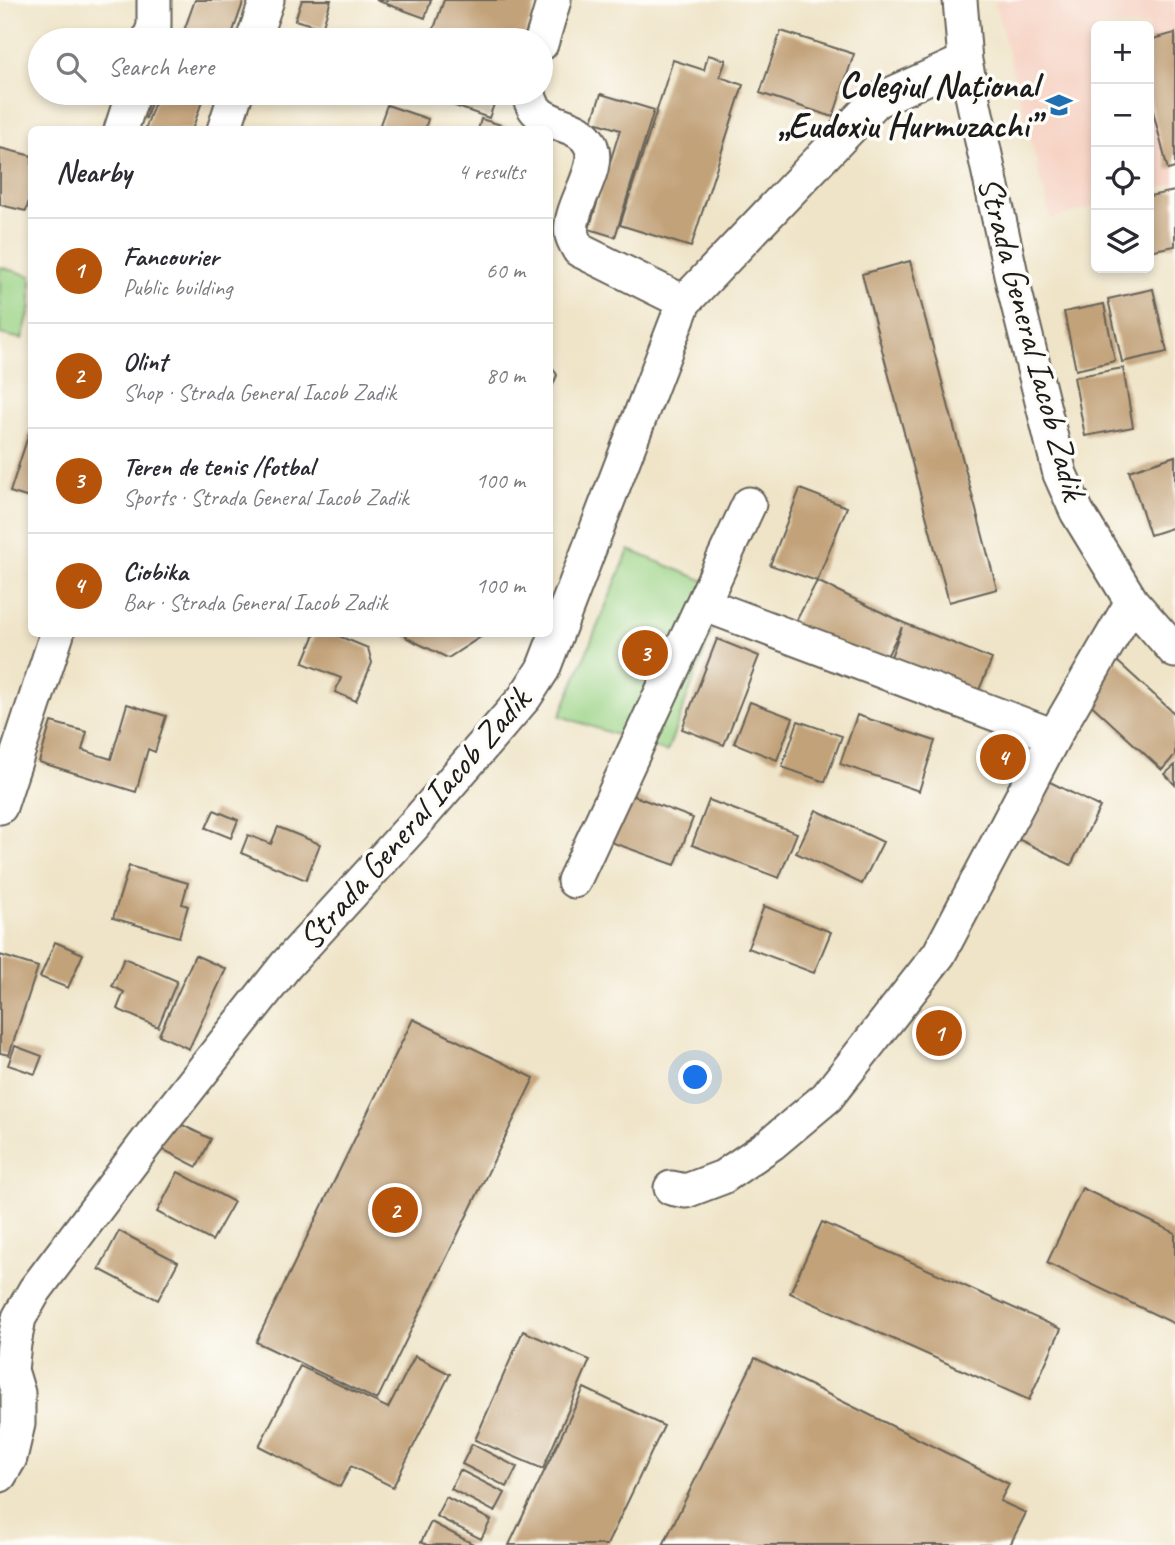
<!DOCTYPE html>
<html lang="en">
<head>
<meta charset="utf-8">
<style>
	body { margin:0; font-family:Caveat,sans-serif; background:#f7f7f7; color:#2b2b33 }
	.controls { position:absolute; right:21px; top:21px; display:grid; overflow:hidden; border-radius:10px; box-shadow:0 4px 10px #0003 }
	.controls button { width:63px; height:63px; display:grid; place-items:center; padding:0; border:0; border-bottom:2px solid #e1e1e2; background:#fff; color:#2b2b33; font:35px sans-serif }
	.you { position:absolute; left:696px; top:1078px; width:24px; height:24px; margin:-18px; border:5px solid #fff; border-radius:50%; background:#1a73e8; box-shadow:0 0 0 10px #1a73e833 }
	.badge { display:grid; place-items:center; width:46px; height:46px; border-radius:50%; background:#b45309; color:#fff; font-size:23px; font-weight:700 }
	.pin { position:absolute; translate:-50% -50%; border:4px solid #fff; box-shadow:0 2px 7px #0006 }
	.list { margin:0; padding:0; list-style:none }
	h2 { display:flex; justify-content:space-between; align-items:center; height:91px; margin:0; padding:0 28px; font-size:30px }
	h2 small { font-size:23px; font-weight:400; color:#7c7c81 }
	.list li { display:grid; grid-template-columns:46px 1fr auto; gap:21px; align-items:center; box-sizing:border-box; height:105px; padding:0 28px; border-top:2px solid #e1e1e2 }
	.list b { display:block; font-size:26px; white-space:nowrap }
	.list p { margin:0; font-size:23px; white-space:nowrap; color:#7c7c81 }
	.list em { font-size:23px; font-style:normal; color:#7c7c81 }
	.icon { flex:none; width:38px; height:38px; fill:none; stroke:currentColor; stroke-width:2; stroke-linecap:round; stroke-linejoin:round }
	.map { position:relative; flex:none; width:1175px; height:1545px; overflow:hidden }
	.search { position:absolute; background:#fff; box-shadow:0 4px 10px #0003; left:28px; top:28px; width:525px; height:77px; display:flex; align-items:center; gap:18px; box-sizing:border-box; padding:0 24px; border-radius:38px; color:#7c7c81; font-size:26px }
	.panel { position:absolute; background:#fff; box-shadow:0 4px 10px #0003; left:28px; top:126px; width:525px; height:511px; border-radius:10px }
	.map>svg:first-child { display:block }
</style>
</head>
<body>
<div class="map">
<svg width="1175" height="1545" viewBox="0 0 1175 1545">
	<rect width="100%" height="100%" fill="#fdfcf7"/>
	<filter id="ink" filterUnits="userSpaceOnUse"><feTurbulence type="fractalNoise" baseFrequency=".0143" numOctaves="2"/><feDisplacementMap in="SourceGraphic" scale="14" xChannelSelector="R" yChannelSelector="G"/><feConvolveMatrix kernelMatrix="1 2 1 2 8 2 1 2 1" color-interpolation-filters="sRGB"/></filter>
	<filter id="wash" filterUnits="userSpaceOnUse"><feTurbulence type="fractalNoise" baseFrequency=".00686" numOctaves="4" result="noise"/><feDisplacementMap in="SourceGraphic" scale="28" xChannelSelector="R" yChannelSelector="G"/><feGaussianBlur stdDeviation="1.57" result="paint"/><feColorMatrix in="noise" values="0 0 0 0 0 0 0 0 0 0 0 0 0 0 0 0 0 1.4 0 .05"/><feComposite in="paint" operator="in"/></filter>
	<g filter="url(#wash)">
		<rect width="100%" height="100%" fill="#efe4c8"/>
		<path fill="#f6d2c3" d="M997,0h178v184l-26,7v-165h-53v180l-45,13 -56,-216z"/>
		<path fill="#9bd386" stroke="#5c7851" stroke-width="2" d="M0,267l31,9v30l-9,33 -22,-5z
			M629,550l98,40 -60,162 -107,-36z"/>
		<g id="blocks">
			<path fill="#c2a279" d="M195,0h49l-14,40 -49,-1z
				M302,0h29l-9,28 -27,-8z
				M376,0h55l-6,18z
				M444,0h93l-14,40h-93z
				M781,31l73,23 -21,63 -73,-24z
				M1175,33v135l-7,2 -19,-74v-56z
				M708,55l18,5 -6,17 23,8 -52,162 -71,-22 53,-165 31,10z
				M143,93l11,1 -8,24 -11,-4z
				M158,93h47l-13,37h-47z
				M418,93h80l-9,25z
				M601,94l53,16 -39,127 -26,-8 31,-99 -28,-9z
				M387,105l41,14 -3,11h-47z
				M481,119l34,10v1h-37z
				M0,148l32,8v34l-6,21 -26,-6z
				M1175,191v55l-26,5v-55z
				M910,261l87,328 -48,13 -87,-328z
				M1153,289l14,63 -45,10 -14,-63z
				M1104,304l11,57 -39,9 -12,-58z
				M550,363l7,12 -7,17z
				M1123,368l10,59 -48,9 -11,-59z
				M31,427h1v72l-22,-7z
				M1175,456v71l-25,8 -21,-64z
				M800,489l47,18 -30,74 -47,-16z
				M817,581l87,42 88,36 -18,43 -86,-37 14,-38 -22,43 -87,-43z
				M315,634h19l34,14 4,15 -16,38 -21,-9 6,-14 -38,-15z
				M405,634h80l-37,24 -41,-20z
				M717,639l42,17 -35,89 -42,-16z
				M1117,661l58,53v41l-13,15 -78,-72z
				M750,702l43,16 -16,42 -43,-17z
				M127,704l39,12 -11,36 -7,-3 -12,43 -97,-30 12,-40 36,10 -5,18 29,9z
				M857,715l78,26 -16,50 -79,-27z
				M798,721l44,15 -17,46 -43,-15z
				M1175,765v20l-10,-11z
				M1042,778l58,29 -29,58 -57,-28z
				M626,793l67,25 -18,47 -67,-24z
				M709,800l88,33 -18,45 -87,-33z
				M214,810l24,10 -7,18 -25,-10z
				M816,810l67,32 -21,42 -66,-31z
				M278,827l42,17 -14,36 -65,-27 7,-18 23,9z
				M129,866l59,17 -6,21 6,2 -9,31 -66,-19z
				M764,906l67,26 -17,41 -66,-25z
				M55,942l28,12 -15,34 -28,-11z
				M0,955l38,12 -29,88 -9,-2z
				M195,955l31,14 -37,80 -30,-14z
				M124,958l53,23 -19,46 -41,-18 7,-17 -12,-6z
				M413,1019l121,59 -157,322 -121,-58z
				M15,1046l27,10 -7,18 -27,-9z
				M172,1120l39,19 -14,28 -39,-20z
				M178,1172l56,30 -22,39 -55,-29z
				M1082,1188l93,45v91l-128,-61z
				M822,1222l239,107 -32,71 -239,-107z
				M119,1231l59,31 -20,38 -59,-31z
				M523,1331l67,29 -47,109 -68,-29z
				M415,1356l35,18 -57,113 -42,-21 -11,21 -81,-41 41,-80 88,42z
				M755,1358l254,126 -9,17 26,12 -16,32h-347z
				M584,1388l80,38 -57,119h-98z
				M472,1444l45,23 -10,20 -45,-23z
				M460,1470l45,23 -10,19 -44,-23z
				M446,1497l45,23 -10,19 -45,-23z
				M431,1522l44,23h-48l-6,-3z"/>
		</g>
	</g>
	<g filter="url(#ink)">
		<use href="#blocks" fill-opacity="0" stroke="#666258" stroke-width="2"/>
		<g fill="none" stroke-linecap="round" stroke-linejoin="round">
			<g stroke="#666258" stroke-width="37">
				<path id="minor" d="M960,0l5,61 7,34 42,193 46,186 17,38 55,90 43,49
					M149,40l5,-14v-26
					M253,40l14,-40
					M541,44l13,-44
					M529,93c5,38 50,24 62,53 10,25 -24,62 -19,89 1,5 5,11 7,15l105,52
					M121,130l12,-37
					M224,130l12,-37
					M703,604l351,132
					M0,807l57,-173
					M574,881l175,-377
					M671,1188l15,3 37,-14 48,-33 56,-47 112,-143 115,-218 78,-134
					M0,1475l10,-17 8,-34v-31l-7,-23 3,-26 5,-26 16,-28 117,-155 134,-170 128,-140 111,-128 18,-28 141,-367 192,-201 89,-40"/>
			</g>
			<use href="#minor" stroke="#fff" stroke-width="33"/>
		</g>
	</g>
	<defs>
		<g id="school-bare" transform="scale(2.1)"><path d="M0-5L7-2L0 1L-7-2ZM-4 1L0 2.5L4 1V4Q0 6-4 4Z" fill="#1f6fb2" stroke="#fdfcf7" stroke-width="2.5" paint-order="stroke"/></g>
	</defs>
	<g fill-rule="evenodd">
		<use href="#school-bare" x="1059" y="105"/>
	</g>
	<g text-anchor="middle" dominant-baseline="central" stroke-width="7" stroke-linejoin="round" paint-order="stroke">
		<g font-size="35" font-weight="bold" fill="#1c1c1c" stroke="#fdfcf7" text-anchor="end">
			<text x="1038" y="85">Colegiul Național<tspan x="1038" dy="40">„Eudoxiu Hurmuzachi”</tspan></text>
		</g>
		<g font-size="35" fill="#1c1c1c" stroke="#fdfcf7">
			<text transform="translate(1032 338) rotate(75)">Strada General Iacob Zadik</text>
			<text transform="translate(414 819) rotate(-49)">Strada General Iacob Zadik</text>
		</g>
	</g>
</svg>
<div class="controls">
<button>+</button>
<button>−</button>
<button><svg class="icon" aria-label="locate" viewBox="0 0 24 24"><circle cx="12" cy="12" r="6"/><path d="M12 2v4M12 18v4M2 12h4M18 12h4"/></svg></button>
<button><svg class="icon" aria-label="layers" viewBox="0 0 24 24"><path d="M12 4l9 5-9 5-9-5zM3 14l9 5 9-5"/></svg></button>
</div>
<div class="you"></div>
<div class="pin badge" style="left:939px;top:1033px">1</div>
<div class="pin badge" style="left:395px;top:1210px">2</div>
<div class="pin badge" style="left:645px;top:653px">3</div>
<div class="pin badge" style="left:1003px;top:757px">4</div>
<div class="search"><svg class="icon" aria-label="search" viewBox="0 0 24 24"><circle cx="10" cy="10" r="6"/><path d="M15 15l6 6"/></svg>Search here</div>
<section class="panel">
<h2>Nearby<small>4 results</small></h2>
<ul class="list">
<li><span class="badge">1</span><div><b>Fancourier</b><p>Public building</p></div><em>60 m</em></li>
<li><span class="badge">2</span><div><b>Olint</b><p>Shop · Strada General Iacob Zadik</p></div><em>80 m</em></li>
<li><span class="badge">3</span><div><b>Teren de tenis /fotbal</b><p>Sports · Strada General Iacob Zadik</p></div><em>100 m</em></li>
<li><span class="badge">4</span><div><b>Ciobika</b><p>Bar · Strada General Iacob Zadik</p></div><em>100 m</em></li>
</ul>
</section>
</div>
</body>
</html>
